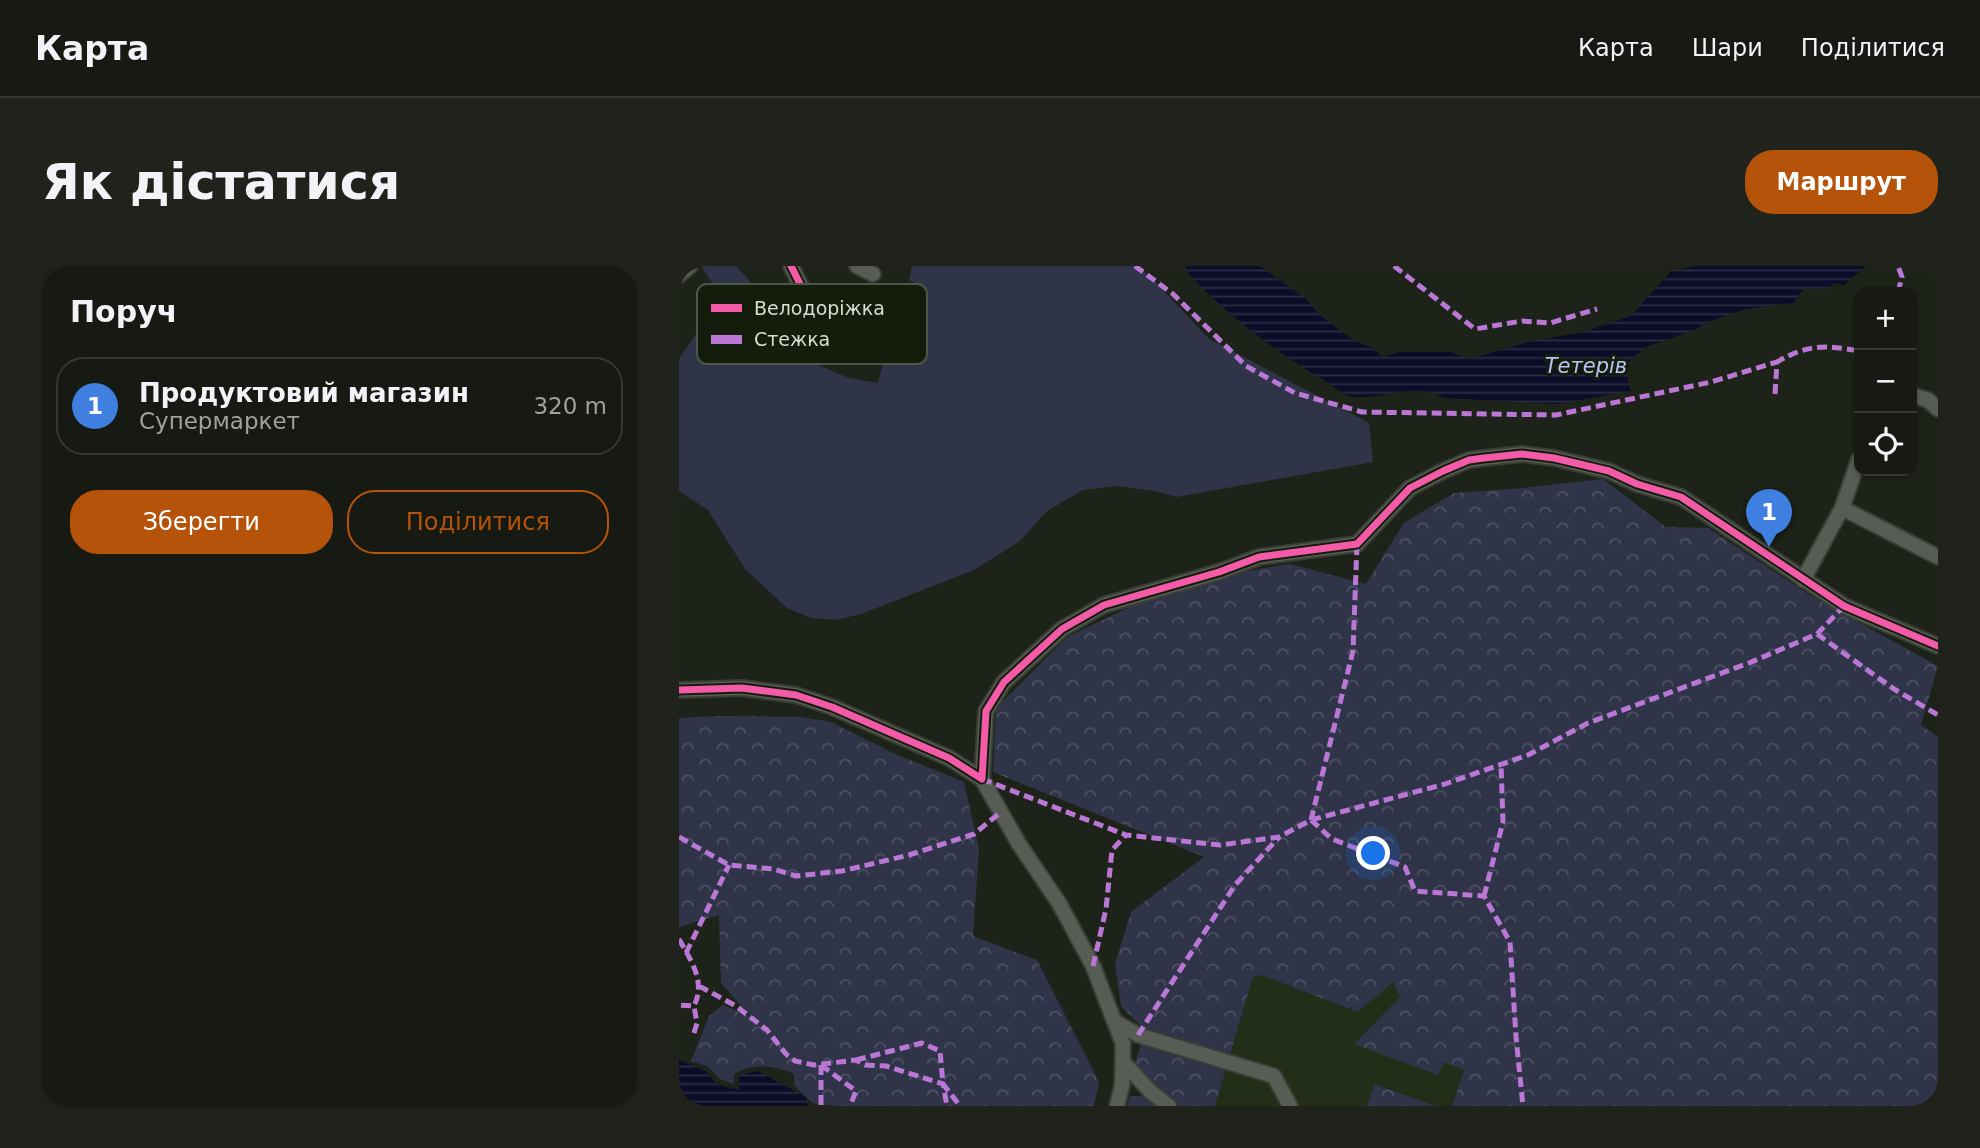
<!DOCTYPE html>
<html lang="uk">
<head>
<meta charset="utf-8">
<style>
	body { margin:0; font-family:"DejaVu Sans",sans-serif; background:#1f231c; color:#f1f3f6 }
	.controls { position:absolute; right:21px; top:21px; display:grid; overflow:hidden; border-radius:14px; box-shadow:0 2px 5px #0004 }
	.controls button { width:63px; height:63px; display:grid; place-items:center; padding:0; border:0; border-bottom:2px solid #353833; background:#161a13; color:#f1f3f6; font:35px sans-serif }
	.you { position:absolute; left:695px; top:588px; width:24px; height:24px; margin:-18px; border:5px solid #fff; border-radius:50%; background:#1a73e8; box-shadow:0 0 0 10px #1a73e833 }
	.badge { display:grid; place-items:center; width:46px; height:46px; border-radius:50%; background:#b45309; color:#fff; font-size:23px; font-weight:700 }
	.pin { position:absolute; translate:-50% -58px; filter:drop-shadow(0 2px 4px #0008) }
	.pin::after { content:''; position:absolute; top:37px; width:24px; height:21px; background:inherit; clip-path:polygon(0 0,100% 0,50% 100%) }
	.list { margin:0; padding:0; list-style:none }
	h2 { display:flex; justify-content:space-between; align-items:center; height:91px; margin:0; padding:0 28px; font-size:30px }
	h2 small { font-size:23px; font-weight:400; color:#9ea1a0 }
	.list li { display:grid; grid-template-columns:46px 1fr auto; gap:21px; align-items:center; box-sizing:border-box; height:98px; margin:0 14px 14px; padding:0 14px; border:2px solid #353833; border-radius:28px }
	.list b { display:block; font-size:26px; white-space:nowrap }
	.list p { margin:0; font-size:23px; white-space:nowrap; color:#9ea1a0 }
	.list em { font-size:23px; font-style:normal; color:#9ea1a0 }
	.actions { display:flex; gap:14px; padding:21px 28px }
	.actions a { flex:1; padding:16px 0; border:2px solid #b45309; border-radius:28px; text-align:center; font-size:24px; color:#b45309 }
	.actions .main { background:#b45309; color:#fff }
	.icon { flex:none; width:38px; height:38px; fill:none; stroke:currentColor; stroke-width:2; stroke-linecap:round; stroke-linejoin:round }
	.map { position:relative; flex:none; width:1259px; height:840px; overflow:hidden; border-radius:28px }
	header { display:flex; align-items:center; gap:42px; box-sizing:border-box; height:98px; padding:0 35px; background:#161a13; border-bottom:2px solid #353833 }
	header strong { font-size:33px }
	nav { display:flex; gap:38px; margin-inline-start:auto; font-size:24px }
	.intro { display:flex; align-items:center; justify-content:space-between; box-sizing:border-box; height:168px; padding:0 42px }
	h1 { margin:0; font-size:49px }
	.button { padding:18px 32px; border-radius:28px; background:#b45309; color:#fff; font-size:24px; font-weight:700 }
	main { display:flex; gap:42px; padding:0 42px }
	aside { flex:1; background:#161a13; border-radius:28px; box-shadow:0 2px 5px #0004 }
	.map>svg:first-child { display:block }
</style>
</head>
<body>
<header>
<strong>Карта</strong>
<nav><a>Карта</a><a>Шари</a><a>Поділитися</a></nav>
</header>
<div class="intro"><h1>Як дістатися</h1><a class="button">Маршрут</a></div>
<main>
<aside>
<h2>Поруч<small></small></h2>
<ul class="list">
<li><span class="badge" style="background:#3f7fe0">1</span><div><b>Продуктовий магазин</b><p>Супермаркет</p></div><em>320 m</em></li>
</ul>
<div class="actions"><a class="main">Зберегти</a><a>Поділитися</a></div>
</aside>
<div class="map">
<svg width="1259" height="840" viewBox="0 0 1259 840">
	<defs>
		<pattern id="forest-crowns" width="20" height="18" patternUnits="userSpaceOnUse" patternTransform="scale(1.75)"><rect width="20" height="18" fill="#303449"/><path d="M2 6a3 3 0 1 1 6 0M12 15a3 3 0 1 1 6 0" fill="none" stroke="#4d5162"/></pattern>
		<pattern id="water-rules" width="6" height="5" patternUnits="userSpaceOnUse" patternTransform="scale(1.75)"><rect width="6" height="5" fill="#0b0c27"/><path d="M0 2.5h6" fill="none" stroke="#2e2f45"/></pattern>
	</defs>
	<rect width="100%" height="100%" fill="#1e2319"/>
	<path fill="#222e18" d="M582,709l97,37 34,-31 9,16 -47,47 83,30 6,-13 22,9 -13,36h-16l-62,-22 -7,22h-152l38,-129z"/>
	<path fill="url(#forest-crowns)" d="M924,213l63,48 42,1 103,68 127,70 -17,59 17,12v369h-486l12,-36 -20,-8 -6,13 -84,-31 46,-47 -7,-15 -35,30 -97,-37 -8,2 -38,129h-88l3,-10h33l-28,-34 11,-31 -25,-25 -6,-42 16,-52 73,-55 -211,-85 3,-64 71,-71 82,-39 92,-26 49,-8 76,20 38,-61 50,-30 59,-4z
		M40,450l81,1 31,5 64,32 69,28 15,67 -6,87 64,24 62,122 -5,24h-257l-25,-3 -18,-18v-11c-19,-9 -41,-11 -60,0v10l-14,-5 -13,-13 -16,-5 18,-45 14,-11 27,11 -29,-33 -2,-68 -40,12v-209z
		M695,818l62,22h-69z"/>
	<path fill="#303449" d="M22,0h35l13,14 2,30 57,23 -10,24 51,21 29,5 20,-81 19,4 4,-19 -12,-7 3,-14h222l16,10 59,63 160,84 4,39 -197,35 -20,-6 -39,-5 -34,4 -36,21 -28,31 -45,28 -113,44 -25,6 -25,-2 -24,-10 -42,-39 -37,-59 -29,-19v-132l42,-62z"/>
	<path fill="url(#water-rules)" d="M507,0h74l46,33 13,15 35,27 20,7 8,9 17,-5h52l18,7 59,-17 55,-10 48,-16 40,-45 24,-5h171l-22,19 -9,-2 -9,6 -22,-1 -11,15 -47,6 -41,14 -8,6 -51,18 -14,11 -7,10 6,23 -72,13 -116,-6c-29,-17 -60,2 -90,-1 -9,-1 -20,-12 -28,-16 -51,-31 -100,-66 -139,-111z
		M0,794l27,11 10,13 23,6v-15l19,-4 48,26 2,9h-129z"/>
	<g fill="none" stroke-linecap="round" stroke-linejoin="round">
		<g stroke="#393e36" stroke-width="18">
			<path id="minor" d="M112,0l22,44 33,-13 32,9
				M178,0l16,8
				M0,9l11,-9
				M1233,129l16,5 10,9
				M1163,242l17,-49
				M1124,314l39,-72 96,49
				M0,424l63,-2 54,7 36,12 117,51 33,21 37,65 40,59 34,63 30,78 -1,42 -5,20
				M303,513l4,-68 18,-29 58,-53 42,-24 115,-33 40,-15 98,-13 53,-56 33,-17 26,-11 15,-2 38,-4 32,4 55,13 28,13 44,13 163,109 94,40
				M435,755l24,14 136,41 16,30
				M444,796l28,30 18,14"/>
		</g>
		<use href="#minor" stroke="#575c54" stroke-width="14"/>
		<path stroke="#ba77d6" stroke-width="5" stroke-dasharray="10 5" stroke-linecap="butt" d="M456,0l38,28 73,72 49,27 67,19 194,3 155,-33 66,-20
			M715,0l81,63 47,-8 28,2 47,-14
			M1219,26l4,-15 -4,-11
			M1096,128l2,-32c31,-18 48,-17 82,-11
			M1138,368l77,55 44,26
			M303,513l144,56 94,10 59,-8 32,-17 134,-36 83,-29 60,-32 161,-60 68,-29 27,-28
			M632,554l21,19 73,28 10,24 69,5 26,46 6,95 7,69
			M632,554l42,-169 4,-107
			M0,571l50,28 45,4 22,7 46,-5 67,-16 65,-21 27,-22
			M805,630l19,-74 -2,-57
			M0,673c12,22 27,42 15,67l-15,-1
			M7,687l43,-88
			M414,700l13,-57 6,-59 14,-15
			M20,720l37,20 31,24 19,24 9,7 19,4 42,-5 9,5 21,1 57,18 4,22
			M15,767l3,-10 -3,-17
			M459,769l97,-150 44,-48
			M177,794l66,-17 18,8 3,33 17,22
			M142,799l35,26 -6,15
			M142,799v41"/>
		<g stroke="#141d0c" stroke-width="11">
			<path id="cycleway" d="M112,0l22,44 33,-13 32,9
				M0,424l63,-2 54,7 36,12 117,51 33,21 4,-68 18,-29 58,-53 42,-24 115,-33 40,-15 98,-13 53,-56 33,-17 26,-11 15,-2 38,-4 32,4 55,13 28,13 44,13 163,109 94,40"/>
		</g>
		<use href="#cycleway" stroke="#f35aa7" stroke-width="7"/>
	</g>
	<g text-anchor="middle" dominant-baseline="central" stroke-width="6" stroke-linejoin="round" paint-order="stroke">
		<g font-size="21" font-style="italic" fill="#b8c2f4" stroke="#141d0c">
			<text x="907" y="100">Тетерів</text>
		</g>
	</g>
	<rect x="18" y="18" width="230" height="80" rx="10" fill="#141d0c" stroke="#4e5747" stroke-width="2"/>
	<rect x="32" y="38" width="31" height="8" fill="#f35aa7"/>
	<rect x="32" y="69" width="31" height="9" fill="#ba77d6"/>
	<g font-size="19" fill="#d7ded2">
		<text x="75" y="49">Велодоріжка</text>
		<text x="75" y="80">Стежка</text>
	</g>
</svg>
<div class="controls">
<button>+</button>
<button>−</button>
<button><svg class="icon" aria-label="locate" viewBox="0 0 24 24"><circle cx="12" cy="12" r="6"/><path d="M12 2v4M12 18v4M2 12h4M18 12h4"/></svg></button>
</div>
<div class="you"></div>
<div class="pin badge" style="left:1090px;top:281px;background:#3f7fe0">1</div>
</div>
</main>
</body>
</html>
